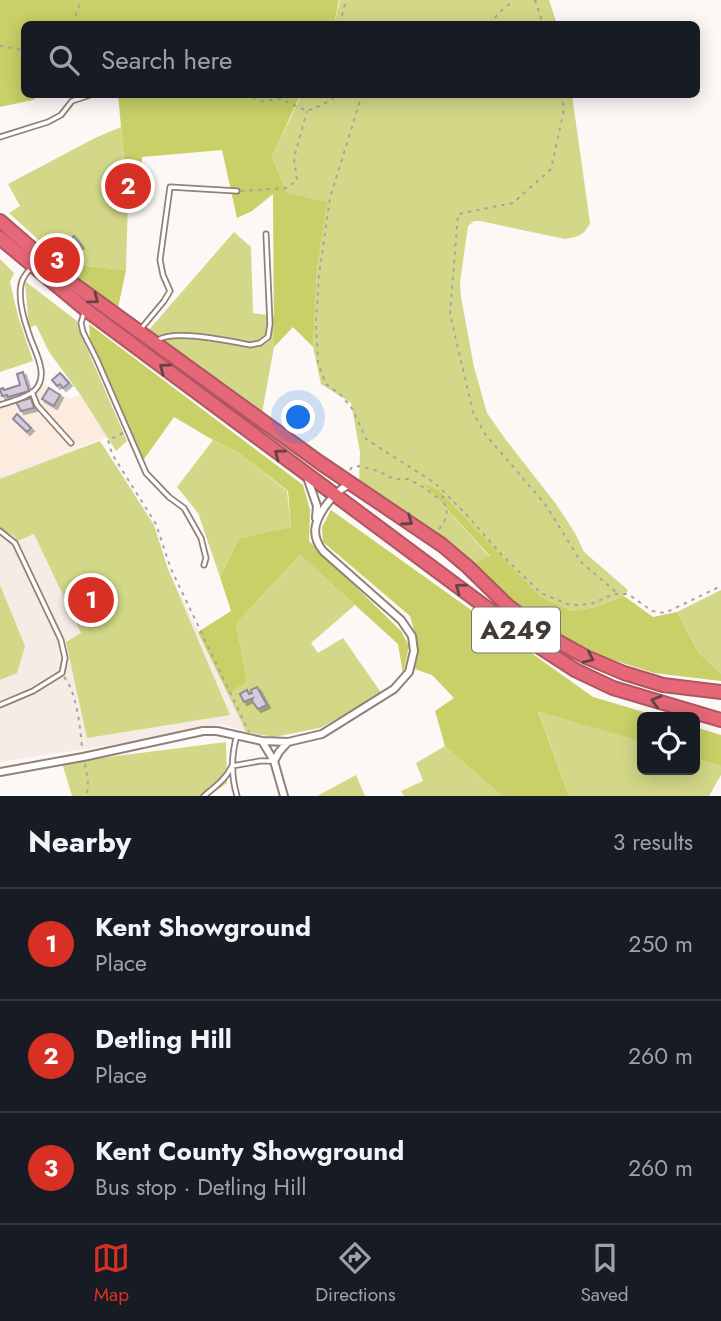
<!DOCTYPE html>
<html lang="en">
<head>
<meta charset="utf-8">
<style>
	body { margin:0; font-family:Jost,sans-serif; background:#20242c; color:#f1f3f6 }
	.controls { position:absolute; right:21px; bottom:21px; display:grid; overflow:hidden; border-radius:10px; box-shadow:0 4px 18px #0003 }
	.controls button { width:63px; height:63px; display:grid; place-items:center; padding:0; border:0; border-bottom:2px solid #363941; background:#171b24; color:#f1f3f6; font:35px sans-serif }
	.you { position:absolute; left:299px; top:418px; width:24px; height:24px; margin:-18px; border:5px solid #fff; border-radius:50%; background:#1a73e8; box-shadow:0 0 0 10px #1a73e833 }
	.badge { display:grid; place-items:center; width:46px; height:46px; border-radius:50%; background:#d93025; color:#fff; font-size:23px; font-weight:700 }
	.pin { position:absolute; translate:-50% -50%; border:4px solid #fff; box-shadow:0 2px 7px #0006 }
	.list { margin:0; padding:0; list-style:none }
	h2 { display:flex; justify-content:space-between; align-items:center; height:91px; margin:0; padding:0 28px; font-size:30px }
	h2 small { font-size:23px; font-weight:400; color:#9ea1a6 }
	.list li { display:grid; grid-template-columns:46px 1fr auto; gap:21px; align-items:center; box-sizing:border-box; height:112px; padding:0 28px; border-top:2px solid #363941 }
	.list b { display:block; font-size:26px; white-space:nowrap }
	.list p { margin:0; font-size:23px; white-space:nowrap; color:#9ea1a6 }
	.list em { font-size:23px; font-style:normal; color:#9ea1a6 }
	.icon { flex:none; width:38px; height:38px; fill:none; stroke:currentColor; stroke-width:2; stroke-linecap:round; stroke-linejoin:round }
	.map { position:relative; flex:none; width:721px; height:796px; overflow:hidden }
	.search { position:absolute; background:#171b24; box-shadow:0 4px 18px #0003; left:21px; right:21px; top:21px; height:77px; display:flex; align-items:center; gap:18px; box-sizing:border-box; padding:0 24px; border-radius:10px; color:#9ea1a6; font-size:26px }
	.sheet { height:427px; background:#171b24 }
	nav { display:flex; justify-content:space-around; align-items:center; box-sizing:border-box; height:98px; border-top:2px solid #363941; background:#171b24; font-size:19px; color:#9ea1a6 }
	nav a { display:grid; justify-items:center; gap:4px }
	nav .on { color:#d93025 }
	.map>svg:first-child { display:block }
</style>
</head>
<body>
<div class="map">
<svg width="721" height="796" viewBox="0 0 721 796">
	<defs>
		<filter id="shadow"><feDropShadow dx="3" dy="3" stdDeviation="0" flood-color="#0004"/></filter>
	</defs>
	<rect width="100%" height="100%" fill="#fcf8f6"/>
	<path fill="#f7ebe6" d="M100,441l52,94 94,197 -24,-8 -64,14 -158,24v-289z"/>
	<path fill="#fcece0" d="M43,383l27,16 10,-5 28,43 -108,36v-80l3,8 25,-9z"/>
	<path fill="#d2d887" d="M340,0h209l8,24h-223z
		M303,95h269l18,128c-6,12 -11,14 -25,16l-85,-18h-6l-6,5 -8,56 1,15 13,70 13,46 19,27 50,64 19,29 9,19 44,38 -4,6 -28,11 -24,4 -32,-15 -100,-105 -15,-6 65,72 -18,8 -113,-81 1,-32 -9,-49 -30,-19 -8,-37 4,-78 9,-67 -39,-9 -15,-36 27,-57z
		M121,127l7,73 -2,70 -61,-6 -56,-51 11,-7 -12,-22 87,-46z
		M234,232l17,15 2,66 21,3v31l-12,66 -115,-81z
		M0,259l14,14 -4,9 8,34 15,45 -33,11z
		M25,281l52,40 2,9 48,111 -11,10 -36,-57 -31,-42 -13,-27 -7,3z
		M213,440l23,11 51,40 4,36 -52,11 -19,39 -22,-64 -21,-26z
		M100,441l54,84 14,44 62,146 -143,23 -21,-96 15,-9 -47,-99 -17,7 -3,-5 -14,-7v-50z
		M300,555l55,50 -44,38 7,10 25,-15 39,56 -62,34 -46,9 -28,-5 -18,-38 19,-12 -11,-58z
		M0,585l25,61 -8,27 -17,7z
		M721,590v84l-23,-22 -21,-40z
		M538,710l104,32v28h53v-12l26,8v9l-12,21h-140z
		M226,742l1,41 -18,13h-137l-10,-33z
		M445,746l57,50h-98l-3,-5 22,-10 -7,-18z
		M356,775l9,21h-48z"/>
	<path fill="#c8d067" d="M0,0h339l-5,24h-310v70l16,1 -7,5 -33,7z
		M118,95h185l-5,5 -26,57 15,36 40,9 -10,67 -4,78 -20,-20 -19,20 -1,-153 -21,17 -15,7 -15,-68 -80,7 -1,33 -13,10z
		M65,264l61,6 -8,38 -56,-40z
		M89,324l214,161 7,25 -1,31 92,90 8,15 -6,28 -5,-30 -98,-89 -64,69 11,58 -19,12 -30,-62 33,-21 -11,-34 19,-39 52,-11 -3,-36 -52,-40 -23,-11 -39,-23 -32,45 -52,-124z
		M423,483l17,8 100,105 32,15 24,-4 28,-11 29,21 24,-5 21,40 23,22v7l-67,-8 -53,-17 -46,-24 -47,-31 -36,-36 18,-9z
		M331,510l262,187 68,20h-19v25l-104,-31 31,85h-67l-57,-50 -10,-35 19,-13 -22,-23 -17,-6 3,-25 -8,-28 -87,-74 -1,-15z
		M695,727l26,8v31l-26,-8z"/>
	<path fill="#d6ccde" stroke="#92899a" stroke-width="2" filter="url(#shadow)" d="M74,236l7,9 -6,5 -7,-9z
		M23,372l6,19 -21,6 -1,-2 -5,1 -2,-7 3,-1 1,2 16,-5 -3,-11z
		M60,373l9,10 -6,5 -3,-4 -3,2 -5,-6z
		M49,388l11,7 -6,11 -12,-7z
		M31,398l3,10 -13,3 -5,-9z
		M17,414l14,14 -4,4 -14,-13z
		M257,687l10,18 -9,4 -6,-8 1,-3 -9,4 -4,-8 7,-4 2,4 3,-1 -1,-3z"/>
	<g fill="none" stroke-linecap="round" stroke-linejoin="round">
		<g stroke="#938077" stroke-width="7">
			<path id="lane" d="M0,137l48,-15 13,-7 11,-14 21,-7
				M84,313l-3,10 2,9 14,28 49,113 23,24 15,11 17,30 5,20 -2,7
				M140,330l24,-29 6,-10 -7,-16 -3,-15 10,-73 67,4
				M158,340c16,-11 72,1 92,5l10,-2 8,-6 2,-13 -4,-90
				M32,392l5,13 34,38
				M0,405c11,-4 27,-7 35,-15 15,-16 -1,-39 -6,-56 -5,-14 -11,-34 -8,-49 1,-7 6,-13 11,-18
				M0,531l15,12 46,97 4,18 -3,15 -29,18 -33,14
				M237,735c-6,21 -6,41 0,61
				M204,796c11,-9 22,-17 28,-30l28,-5h12"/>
		</g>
		<g stroke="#938077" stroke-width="10">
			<path id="street" d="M307,477l10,29 -1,12
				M262,741l12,20 10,35
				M274,761l5,-9 9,-10
				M0,772l83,-15 120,-26h14l45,10 26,1 34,-8 72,-45 15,-17 5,-21 -2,-15 -11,-16 -78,-69c-12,-15 -9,-28 1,-43 8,-11 14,-18 26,-24"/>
		</g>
		<g stroke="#ad5760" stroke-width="16">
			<path id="highway" d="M0,221l68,59 251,182 123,83 26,22 40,39 42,31 36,20 38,16 39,12 58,7
				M0,238l85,71 453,337 37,24 38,18 108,32"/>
		</g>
		<path stroke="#aaa4a1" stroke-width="2" stroke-dasharray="3.5 5" stroke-linecap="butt" d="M535,0l8,24
			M73,24l8,-24
			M340,24l6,-24
			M489,24l12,-13 13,-11
			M0,46l24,4
			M190,94l8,3 16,-3
			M245,94l16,7 20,-2 26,12 15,-6 18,-11
			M357,94l3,7 -30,97 -11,77 -3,48 2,40 8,21 16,12 11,14 13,29 69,44 30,30 37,42 39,38 26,11 9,1 15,-1 23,-10h14l24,17 13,2 56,-27
			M562,94l2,16 -13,59 -38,34 -55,11 -8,100 23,98 12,22 60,70 36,58 36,31
			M241,191l46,-3 10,-8 -3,-22 13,-47
			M123,433l-15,7 4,14 44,70 15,45 78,163
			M350,470l2,-3 8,-1 18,5 16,8h14l17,9 14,11h2l5,-5
			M439,529c8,-10 11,-18 3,-29
			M64,677c12,13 17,53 18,72
			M85,764l3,16 -1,16"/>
		<use href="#lane" stroke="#fff" stroke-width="3.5"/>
		<use href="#street" stroke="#fff" stroke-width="6"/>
		<use href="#highway" stroke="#e66777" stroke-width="12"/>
	</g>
	<defs><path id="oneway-chevron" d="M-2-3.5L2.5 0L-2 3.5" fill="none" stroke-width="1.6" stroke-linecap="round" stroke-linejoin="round" transform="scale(1.75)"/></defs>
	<g stroke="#644343">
		<use href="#oneway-chevron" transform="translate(94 299) rotate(36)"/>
		<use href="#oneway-chevron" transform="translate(164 368) rotate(-143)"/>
		<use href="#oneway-chevron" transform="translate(279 454) rotate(-143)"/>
		<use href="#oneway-chevron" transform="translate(408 521) rotate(35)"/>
		<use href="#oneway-chevron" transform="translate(460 588) rotate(-143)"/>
		<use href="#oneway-chevron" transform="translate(589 658) rotate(25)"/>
		<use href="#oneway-chevron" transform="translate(656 701) rotate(-163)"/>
	</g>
	<g text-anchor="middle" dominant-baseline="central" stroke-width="5" stroke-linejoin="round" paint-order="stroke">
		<rect fill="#fff" stroke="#7b7572" stroke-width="2" x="472" y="607.5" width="88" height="45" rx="5"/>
		<g font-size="26" font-weight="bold" fill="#433a36">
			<text x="516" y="630">A249</text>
		</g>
	</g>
</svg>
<div class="controls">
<button><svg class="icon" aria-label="locate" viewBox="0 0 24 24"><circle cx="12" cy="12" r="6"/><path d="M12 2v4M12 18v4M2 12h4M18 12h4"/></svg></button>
</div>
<div class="you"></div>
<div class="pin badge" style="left:91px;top:600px">1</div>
<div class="pin badge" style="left:128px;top:186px">2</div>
<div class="pin badge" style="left:57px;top:260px">3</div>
<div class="search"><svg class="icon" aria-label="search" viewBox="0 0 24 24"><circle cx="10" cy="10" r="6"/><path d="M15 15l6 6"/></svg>Search here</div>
</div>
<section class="sheet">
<h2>Nearby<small>3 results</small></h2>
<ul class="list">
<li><span class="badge">1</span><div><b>Kent Showground</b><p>Place</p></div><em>250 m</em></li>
<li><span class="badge">2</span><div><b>Detling Hill</b><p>Place</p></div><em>260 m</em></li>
<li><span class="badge">3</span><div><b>Kent County Showground</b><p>Bus stop · Detling Hill</p></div><em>260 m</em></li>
</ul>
</section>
<nav>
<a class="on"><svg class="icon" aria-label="map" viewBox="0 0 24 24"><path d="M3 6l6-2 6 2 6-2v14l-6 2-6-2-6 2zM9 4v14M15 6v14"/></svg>Map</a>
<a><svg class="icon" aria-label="directions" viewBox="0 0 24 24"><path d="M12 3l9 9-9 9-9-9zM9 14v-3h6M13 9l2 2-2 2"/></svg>Directions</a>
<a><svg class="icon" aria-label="saved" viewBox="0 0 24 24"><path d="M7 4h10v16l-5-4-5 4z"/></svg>Saved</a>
</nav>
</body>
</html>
